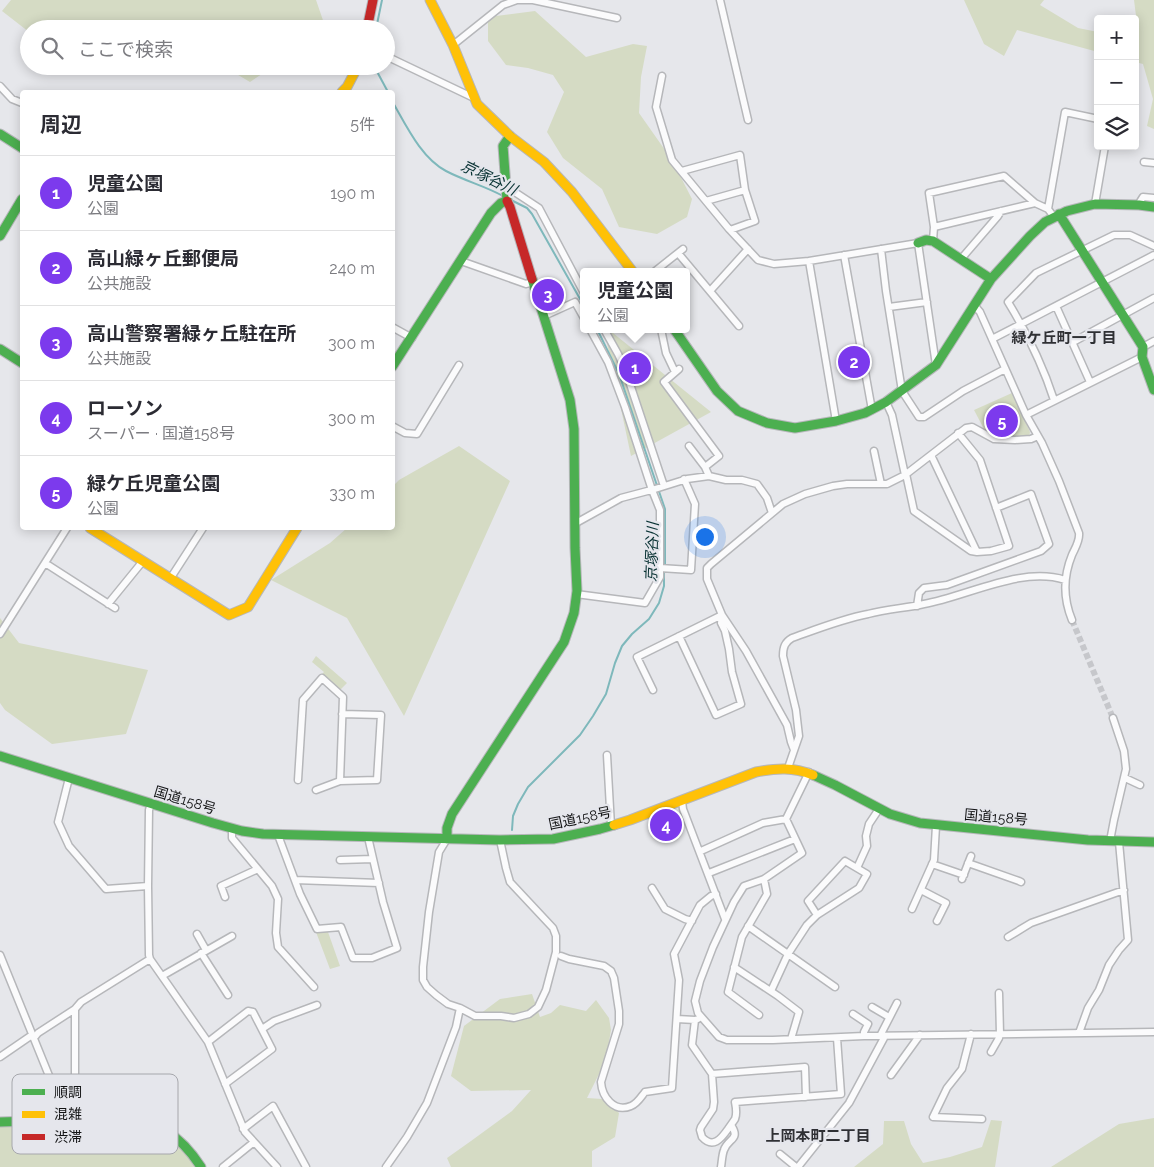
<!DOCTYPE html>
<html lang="ja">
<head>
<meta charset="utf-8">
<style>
	body { margin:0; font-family:Raleway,"Noto Sans JP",sans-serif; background:#f7f7f7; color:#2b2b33 }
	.controls { position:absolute; right:15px; top:15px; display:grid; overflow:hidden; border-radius:5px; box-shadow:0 2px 12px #0003 }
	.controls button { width:45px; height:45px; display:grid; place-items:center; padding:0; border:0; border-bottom:1px solid #e1e1e2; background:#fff; color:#2b2b33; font:25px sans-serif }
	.you { position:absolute; left:704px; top:536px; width:18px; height:18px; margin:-12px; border:4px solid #fff; border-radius:50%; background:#1a73e8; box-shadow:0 0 0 8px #1a73e833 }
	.badge { display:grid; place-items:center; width:32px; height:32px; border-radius:50%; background:#7c3aed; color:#fff; font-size:16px; font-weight:700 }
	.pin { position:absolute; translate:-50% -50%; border:2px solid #fff; box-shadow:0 1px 5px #0006 }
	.popup { position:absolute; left:580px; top:268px; width:110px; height:65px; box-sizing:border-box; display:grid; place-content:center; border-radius:5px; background:#fff; filter:drop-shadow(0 1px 4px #0005); font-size:16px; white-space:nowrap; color:#7c7c81 }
	.popup b { font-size:19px; color:#2b2b33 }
	.popup::after { content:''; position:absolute; left:50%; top:100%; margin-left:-10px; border:10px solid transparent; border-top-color:#fff }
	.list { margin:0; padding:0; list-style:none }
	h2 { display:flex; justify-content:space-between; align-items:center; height:65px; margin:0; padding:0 20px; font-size:21px }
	h2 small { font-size:16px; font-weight:400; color:#7c7c81 }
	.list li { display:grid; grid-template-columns:32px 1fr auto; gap:15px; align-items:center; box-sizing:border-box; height:75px; padding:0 20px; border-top:1px solid #e1e1e2 }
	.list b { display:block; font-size:19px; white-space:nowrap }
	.list p { margin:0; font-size:16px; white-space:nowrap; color:#7c7c81 }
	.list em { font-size:16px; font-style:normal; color:#7c7c81 }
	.icon { flex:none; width:28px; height:28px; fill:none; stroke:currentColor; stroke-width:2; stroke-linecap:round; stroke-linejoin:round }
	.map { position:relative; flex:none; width:1154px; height:1167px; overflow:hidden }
	.search { position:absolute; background:#fff; box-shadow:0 2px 12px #0003; left:20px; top:20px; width:375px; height:55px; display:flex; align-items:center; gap:12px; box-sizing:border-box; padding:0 18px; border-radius:28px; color:#7c7c81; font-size:19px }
	.panel { position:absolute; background:#fff; box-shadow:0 2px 12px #0003; left:20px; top:90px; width:375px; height:440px; border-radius:5px }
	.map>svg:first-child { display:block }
</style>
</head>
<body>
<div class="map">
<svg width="1154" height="1167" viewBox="0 0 1154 1167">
	<rect width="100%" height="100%" fill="#e6e7eb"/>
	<path fill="#d5dbc4" d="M11,0h305l10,29h-297v3l-27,-21z
		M964,0h80l-4,5 38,23 20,4v20l-81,-22 -13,26 -20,-12z
		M1134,0h20v129l-7,-3 6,-27 -10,-35 -8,-2v-23h4z
		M535,11l51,46 47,-13 14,2 -6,31 -2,36 33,47 20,39 -5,18 -30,17 -38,-7 -17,-38 -39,-31 -16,-26 17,-40 -11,-17 -25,-7 -22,-3 -18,-24v-24z
		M223,66h51l-24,16z
		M604,329h4l103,83 -80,44z
		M1012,393l18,39 -1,5c-16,1 -29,-1 -44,-6l-11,-21z
		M459,446l51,35 -106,235 -57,-98 -76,-38 59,-37 17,-15h45l1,-42 6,-6z
		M0,618l19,25 129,27 -22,64 -74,10 -47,-34 -5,-7z
		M316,656l31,27 -7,7 -18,-16 2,-2 -12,-10z
		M316,932h12l12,34 -10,3z
		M532,994l8,23 11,-4 9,-8 26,6 10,-11 13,18 2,12 -5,30 -19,38 15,1 13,10 4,4 -4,24 -23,14v16h-141l-4,-9 24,-17 41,-30 19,-21 -60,1 -20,-15 13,-50 36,-27z
		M1154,1118v49h-103l68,-43z
		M991,1120l11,1 -7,46h-141l29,-23 1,-23h20l7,23 12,19 27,-6 32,-10z
		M115,1123c41,1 58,10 81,44h-196v-40z"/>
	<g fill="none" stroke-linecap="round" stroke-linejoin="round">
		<path stroke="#7eb8bb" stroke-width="2" d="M376,29l6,-29
			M374,66l14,26
			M392,101c14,24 29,57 54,70 19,10 39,15 57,25
			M509,199l18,9 5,6 52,92
			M597,329l22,45 46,135v57
			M512,830l1,-14 5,-12 10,-17 52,-52 13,-19 13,-22 9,-31 7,-17 10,-12 17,-15 10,-16 5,-17v-16"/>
		<path stroke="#c6c7cb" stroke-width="6" stroke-dasharray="6 3" stroke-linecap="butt" d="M1072,620l41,98"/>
		<g stroke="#b6b7ba" stroke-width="9">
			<path id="street" d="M720,0l28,120
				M453,45l50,-40 14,-5h16l84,18
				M386,56l88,42
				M662,76l-6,31 16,53 57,69 29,31 16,4 35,-3 109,-18 18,122
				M0,86l12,13 10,4
				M1144,162l10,1
				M682,171l58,-16 5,35 10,31 -25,9
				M507,187l32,21 45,85
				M706,201l39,-11
				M1095,204l10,-58
				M1138,205l5,-8 11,1
				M1048,209l17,-97 33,7
				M934,227l101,-24
				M933,241l1,-14 -5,-34 75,-17 31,27 13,6 6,8
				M881,249l5,42 16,100 17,26h5l39,-26 42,-22
				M678,253l61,73
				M844,255l28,155
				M961,259l37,-43 3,-5
				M461,261l65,23 7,-2
				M809,261l27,160
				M654,272l29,-23
				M710,291l38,-42
				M974,305l6,7 46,103 16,28 17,38 20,52c1,8 -4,15 -7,22 -9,22 -9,43 0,65
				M1056,306l34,76
				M889,307l38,-5
				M544,316l31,-14 9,16
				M392,327l20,11
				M604,329l14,25 7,15 39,117
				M661,329l5,24 9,19
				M992,339l162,-84
				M1073,342l81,-44
				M1143,347l11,-6
				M679,369l-15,13 55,74 -14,11 4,9
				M1054,400c-11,-34 -27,-67 -46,-98l28,-29 78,-38h16l24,11
				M886,402l6,13 13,60
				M1026,415l116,-58
				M392,426l13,7 12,1 42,-69
				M689,446l16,21
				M874,451l7,33
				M931,455l46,97 14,-1 18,-5 -29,-86 -22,-27
				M906,474l8,37 57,40 6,1
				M576,523l45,-25 34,-9 32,-10 22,-3 17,4h16l15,4 10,14 5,15
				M45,563l70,45
				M660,568l31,2 4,-66 -11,-25
				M170,579l33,-51
				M576,594l69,9 15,-26v-67l-8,-20 -27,-83 -17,-45 -18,-33
				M108,604l35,-43
				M917,606l2,-13 5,-5 23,-3 94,-34 8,-7 -18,-50 -35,14
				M0,634l67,-106
				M679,636l37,79 25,-11 -9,-32 -3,-23 -4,-18 -4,-8 1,-8
				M653,690l-16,-33 85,-42
				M794,750l-3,-8 -4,-17 -41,-74 -24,-36 -15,-36v-11l4,-4 72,-60 22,-10 28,-8 14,-2h40l18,-9 61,-47 6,-1 22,12 21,1 16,-1 7,-3
				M607,755l4,71
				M788,768l11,-32 -3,-26 -13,-54c0,-9 2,-14 9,-18 25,-9 50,-19 76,-24 19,-5 38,-6 56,-10 44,-8 97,-38 141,-24
				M809,772l-23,47 16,34 -38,26 -20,7 -10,16 -21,45 -13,34 -5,20 3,12 21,24 8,3h46l91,-4 290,-4
				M69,778l-11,44 11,24 37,43 42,-3
				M1125,778l15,7
				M298,780l5,-80 19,-22 21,19 -3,84
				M316,790l24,-9 37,-1 4,-65 -39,-1
				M682,801l1,8 42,110
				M151,804l-2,6 -1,76 1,69 1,4 58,83 37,90 32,35
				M232,828v10l40,48 6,13 -2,34 2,14 36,40
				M278,835l22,59 17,35 24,-2 12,31h19l25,-10 -14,-46 -15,-65
				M447,839l-8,13 -10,60 -6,55v13l4,7 9,8 12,9 12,4 15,8h26l13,2 15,-4 9,-7 8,-17 10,-38v-16l-3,-8 -43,-46 -4,-14 -6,-28
				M1110,841l4,-21 12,-51 -2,-18 -11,-33
				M701,851l62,-28 23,-4
				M340,860l33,-1
				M968,863l51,18 2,1
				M932,864l32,11
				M857,868l10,-22 -1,-10 3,-12 10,-15
				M709,873l86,-34
				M962,879l9,-23
				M295,880l84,3
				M652,888l13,21 20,10 7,2
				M921,890l25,13 -9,18
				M225,897l-4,-11 37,-17
				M912,909l22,-49 2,-34
				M748,926l87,61
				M197,934l9,16
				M1008,937l23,-14 93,-33
				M201,953l27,42
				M0,955l54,133 3,9 2,23
				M561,956l8,3 35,7 7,5 3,7 5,33v13l-18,58c1,15 13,31 30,24 6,-2 10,-9 14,-14l27,-4 7,-108 -5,-26 26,-49 11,-9 5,-2
				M734,967l44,29 21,16 -8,27
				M162,976l70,-40
				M771,991l17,-37 19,-29 10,-10 42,-27 8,-14 -22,-13 -37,40 9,14
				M872,1007l17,10
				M75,1009v72l2,1 18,-2 28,-1
				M853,1014l15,10 -4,8v4
				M759,1015l-31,-23 14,-55 25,-43 -3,-15
				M677,1019l18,1 3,-1
				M695,1020l-3,25 20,29 2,28 -1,7 -12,18 -1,3 2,7c11,12 19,2 26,-8 2,-3 5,-7 7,-10 2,-5 1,-12 0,-17l106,-8 -4,-56
				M262,1029l12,-8 43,-16
				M1079,1033l9,-25 11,-18 10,-25 10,-15 9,-10 -9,-98
				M971,1034l-9,35 -15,19 -14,29 49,2
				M880,1036l17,-33
				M34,1038l4,-5 37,-24 6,-7 69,-43
				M208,1042l40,-31 5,1 19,37 -47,35
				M991,1052l8,-14 1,-4 -1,-41
				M0,1057l32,-22
				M712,1074l93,-7 1,30
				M891,1075l29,-40
				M243,1129l30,-23 33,61
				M780,1154l16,13
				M223,1167l31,-25
				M386,1167l21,-30 20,-34 29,-76 4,-19
				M721,1167c1,-6 1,-12 3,-17 4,-12 17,-10 7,-25
				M798,1167l51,-64 36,-67"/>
		</g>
		<g stroke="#b6b7ba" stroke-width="11">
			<path id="fast" d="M0,134l22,14
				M1059,214l84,133 -1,10 12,33
				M0,236l22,-37
				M918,243l8,-3 7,1 58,38
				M674,329l43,62 21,20 29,12 28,5 41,-7 29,-8 21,-11 50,-37 55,-86 39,-43 15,-14 22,-11 28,-7 44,1 15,2
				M0,349l22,14
				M392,367l99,-154 10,-10 6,-2 -4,-55 7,-10
				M0,756l213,67 29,8 21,3 237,6 53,-1 47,-10 14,-4
				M813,775l22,10 55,29 30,9 168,17 66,2
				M447,839v-11l5,-14 112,-172 10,-29 3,-22 -2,-43 -1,-119 -4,-29 -38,-121
				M0,1122c27,-1 54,-1 81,-2 13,0 25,-2 38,-2 38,1 62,18 82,49"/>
		</g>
		<g stroke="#b6b7ba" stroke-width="11">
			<path id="slow" d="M430,0l23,45 24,59 33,32 34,26 28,30 61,80
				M342,92l5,-5 11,-21
				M90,528l139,87 19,-8 49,-79
				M614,825l16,-5 126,-48c21,-4 37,-5 57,3"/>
		</g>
		<g stroke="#b6b7ba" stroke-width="11">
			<path id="jam" d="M367,29l6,-29
				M507,201l3,6 22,72"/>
		</g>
		<use href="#street" stroke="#fbfbfc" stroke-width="6"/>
		<use href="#fast" stroke="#4caf50" stroke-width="9"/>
		<use href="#slow" stroke="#ffc107" stroke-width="9"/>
		<use href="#jam" stroke="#c62828" stroke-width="9"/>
	</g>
	<g text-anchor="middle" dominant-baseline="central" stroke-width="4.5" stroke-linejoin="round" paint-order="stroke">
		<g font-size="14" fill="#131415" stroke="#e5e6ec">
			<text transform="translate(185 800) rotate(17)">国道158号</text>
			<text transform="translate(996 817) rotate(5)">国道158号</text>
			<text transform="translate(580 818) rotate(-12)">国道158号</text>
		</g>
		<g font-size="15" font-style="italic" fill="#083233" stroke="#e5e6ec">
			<text transform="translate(489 178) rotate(26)">京塚谷川</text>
			<text transform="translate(652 552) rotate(-88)">京塚谷川</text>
		</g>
		<g font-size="15" font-weight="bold" fill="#2f3034" stroke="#e5e6ec">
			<text x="1064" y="338">緑ケ丘町一丁目</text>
			<text x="818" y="1136">上岡本町二丁目</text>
		</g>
	</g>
	<rect x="12" y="1074" width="166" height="80" rx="8" fill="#e5e6ec" stroke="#a6a7ac" stroke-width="1"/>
	<rect x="22" y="1089" width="23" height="6" fill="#4caf50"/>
	<rect x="22" y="1111" width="23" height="7" fill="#ffc107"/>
	<rect x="22" y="1134" width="23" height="6" fill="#c62828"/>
	<g font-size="14" fill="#131415">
		<text x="54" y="1097">順調</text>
		<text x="54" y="1119">混雑</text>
		<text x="54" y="1142">渋滞</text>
	</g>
</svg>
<div class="controls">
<button>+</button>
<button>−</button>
<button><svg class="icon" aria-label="layers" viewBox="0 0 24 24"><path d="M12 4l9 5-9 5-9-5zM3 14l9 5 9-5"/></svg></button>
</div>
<div class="you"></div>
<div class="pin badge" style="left:635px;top:368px">1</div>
<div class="popup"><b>児童公園</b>公園</div>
<div class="pin badge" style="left:854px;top:362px">2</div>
<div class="pin badge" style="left:548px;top:295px">3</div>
<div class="pin badge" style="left:666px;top:825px">4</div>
<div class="pin badge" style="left:1002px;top:421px">5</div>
<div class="search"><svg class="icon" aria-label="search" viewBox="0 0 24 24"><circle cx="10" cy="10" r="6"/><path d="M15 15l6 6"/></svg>ここで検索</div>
<section class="panel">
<h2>周辺<small>5件</small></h2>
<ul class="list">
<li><span class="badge">1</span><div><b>児童公園</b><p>公園</p></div><em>190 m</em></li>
<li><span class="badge">2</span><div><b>高山緑ヶ丘郵便局</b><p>公共施設</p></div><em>240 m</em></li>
<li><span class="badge">3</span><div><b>高山警察署緑ヶ丘駐在所</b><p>公共施設</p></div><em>300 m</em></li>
<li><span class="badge">4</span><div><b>ローソン</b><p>スーパー · 国道158号</p></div><em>300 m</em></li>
<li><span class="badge">5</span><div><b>緑ケ丘児童公園</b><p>公園</p></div><em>330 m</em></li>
</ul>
</section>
</div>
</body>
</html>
